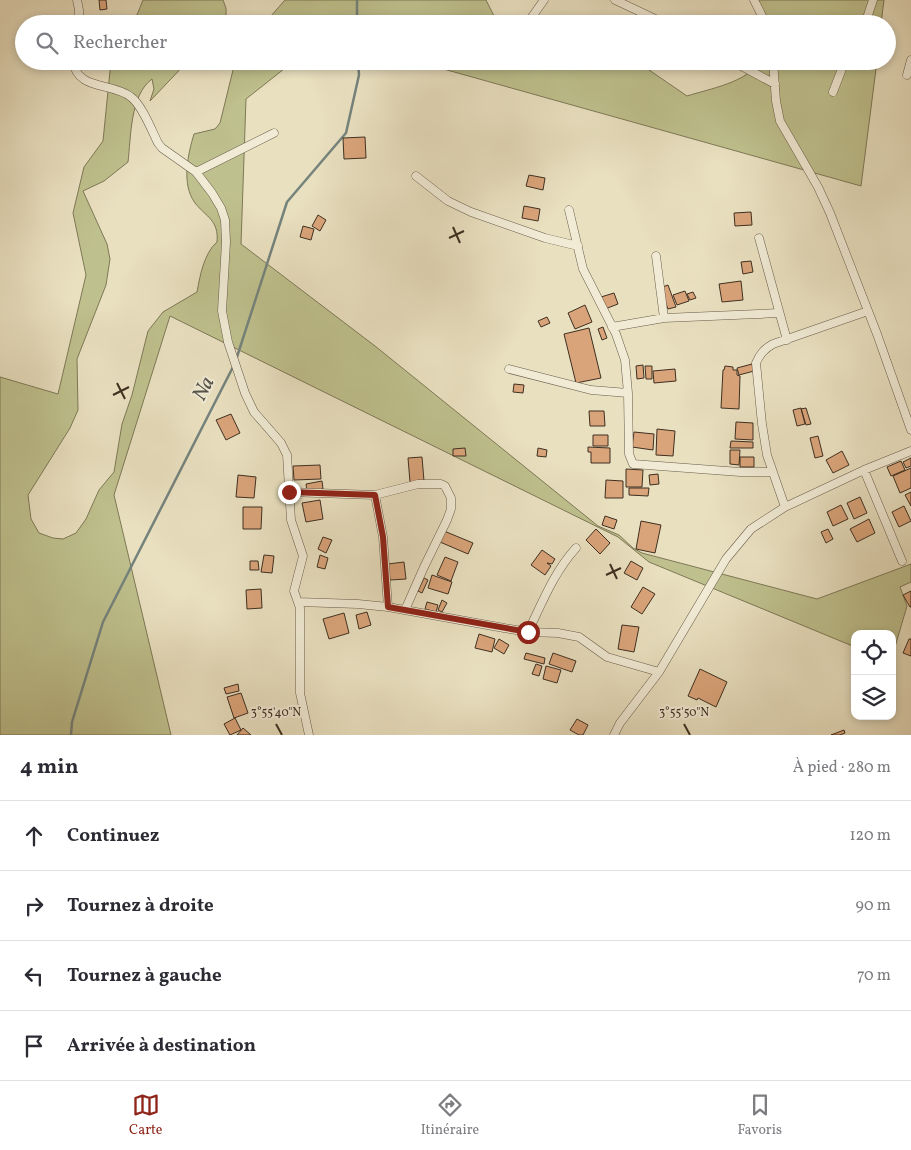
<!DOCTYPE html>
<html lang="fr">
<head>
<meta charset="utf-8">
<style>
	body { margin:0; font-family:Vollkorn,serif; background:#f7f7f7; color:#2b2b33 }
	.controls { position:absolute; right:15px; bottom:15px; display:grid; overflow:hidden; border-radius:10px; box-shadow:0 2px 8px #0003 }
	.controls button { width:45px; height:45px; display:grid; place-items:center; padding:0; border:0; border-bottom:1px solid #e1e1e2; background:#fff; color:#2b2b33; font:25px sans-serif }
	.stop { position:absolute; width:15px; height:15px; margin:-11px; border:4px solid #8f2418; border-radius:50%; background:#fff }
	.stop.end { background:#8f2418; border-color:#fff; box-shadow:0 1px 5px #0008 }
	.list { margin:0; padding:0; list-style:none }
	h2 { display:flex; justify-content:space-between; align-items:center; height:65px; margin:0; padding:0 20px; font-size:21px }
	h2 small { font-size:16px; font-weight:400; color:#7c7c81 }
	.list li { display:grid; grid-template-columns:32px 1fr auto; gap:15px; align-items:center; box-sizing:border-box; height:70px; padding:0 20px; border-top:1px solid #e1e1e2 }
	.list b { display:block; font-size:19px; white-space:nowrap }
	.list em { font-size:16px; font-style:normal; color:#7c7c81 }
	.icon { flex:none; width:28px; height:28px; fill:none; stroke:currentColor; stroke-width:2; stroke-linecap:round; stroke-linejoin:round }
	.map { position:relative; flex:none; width:911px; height:735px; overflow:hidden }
	.search { position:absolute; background:#fff; box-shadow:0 2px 8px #0003; left:15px; right:15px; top:15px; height:55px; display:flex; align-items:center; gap:12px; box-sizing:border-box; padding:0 18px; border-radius:28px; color:#7c7c81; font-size:19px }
	.sheet { height:345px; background:#fff }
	nav { display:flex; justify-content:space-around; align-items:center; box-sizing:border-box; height:70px; border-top:1px solid #e1e1e2; background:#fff; font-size:14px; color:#7c7c81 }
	nav a { display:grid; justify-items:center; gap:2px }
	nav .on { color:#8f2418 }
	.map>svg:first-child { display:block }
</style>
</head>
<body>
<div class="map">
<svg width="911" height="735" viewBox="0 0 911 735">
	<rect width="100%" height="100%" fill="#e9e0c0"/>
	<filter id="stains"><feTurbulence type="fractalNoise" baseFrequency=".004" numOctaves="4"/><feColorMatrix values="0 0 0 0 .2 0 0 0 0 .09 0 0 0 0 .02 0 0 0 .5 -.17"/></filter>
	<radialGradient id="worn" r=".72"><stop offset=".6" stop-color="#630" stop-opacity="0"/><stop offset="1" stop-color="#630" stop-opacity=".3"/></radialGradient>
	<path fill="#bec08d" stroke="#7e7857" d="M143,0h80l3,8v15l-106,1 3,-5 14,-4z
		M285,0h201l12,24h-234z
		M758,0h126l-3,24h-118z
		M111,61h77l-38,40 4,-12 -2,-10c-22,16 -21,58 -24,83l-24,19 -21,10 24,53 3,15 -4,26 -29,74 1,51 -8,18 -42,67 3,24 8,14 14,5 10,1 13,-6 10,-14 13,-29 15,-18 8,-48 10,-29 16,-64 15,-19 34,-20c3,-16 7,-39 20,-50 2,-22 -11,-25 -22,-39 -14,-19 -7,-49 -1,-69l21,-5 5,-6 14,-57 3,-5h57l-48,38 -5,145 134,102 223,180 21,9 14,13 9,5 175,46 94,-35v18l-11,5 7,19 -15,51v-23h-37v13l-206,-85 -31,-25 -448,-221 -56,179 57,240h-171v-358l58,17 28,-119 -13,-62 11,-46 19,-26z
		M415,61h221l51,35c22,-7 62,-14 72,-35h118l-16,125z"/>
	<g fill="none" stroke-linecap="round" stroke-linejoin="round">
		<path stroke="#75837d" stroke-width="2.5" d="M357,0v24
			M236,360l51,-158 59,-69 13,-58 -1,-14
			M71,735l1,-13 31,-100 131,-257"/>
	</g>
	<path fill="#daa47a" stroke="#3e2f21" d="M99,0h7l1,9 -7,1z
		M365,137l1,21 -22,1 -1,-21z
		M529,175l16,3 -2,12 -17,-4z
		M524,206l16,3 -2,12 -16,-3z
		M751,212l1,13 -17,1 -1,-13z
		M318,215l8,5 -6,11 -8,-5z
		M303,226l11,3 -3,11 -11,-3z
		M751,261l2,11 -10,2 -2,-12z
		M741,281l2,19 -21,2 -3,-18z
		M668,285l8,22 -8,2 -8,-21z
		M685,291l4,10 -12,4 -4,-10z
		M693,292l3,6 -6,2 -3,-6z
		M614,293l4,11 -13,5 -4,-12z
		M585,305l7,17 -17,7 -7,-16z
		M547,317l3,6 -9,4 -3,-6z
		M603,327l4,11 -5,2 -4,-11z
		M589,328l12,50 -25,5 -12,-49z
		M752,364l2,7 -15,4 -2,-7z
		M643,365l1,13 -7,1 -1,-13z
		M645,366h7v13h-6z
		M725,366l8,1v3h4v5l3,1 -1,33 -18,-1 2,-38h1z
		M675,369l1,12 -22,2 -1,-12z
		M514,384l10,1 -1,8 -10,-1z
		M801,408l4,16 -8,2 -4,-16z
		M806,408l5,16 -5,1 -5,-16z
		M589,411h15l1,15h-15z
		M231,414l9,19 -14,7 -10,-20z
		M736,422l17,1v17l-18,-1z
		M657,429l18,2 -2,25 -17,-1z
		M634,432l20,2 -1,16 -21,-3z
		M593,435h15v11h-15z
		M818,436l5,20 -8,2 -5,-20z
		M731,441l22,1v6h-23z
		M588,447l22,1v15h-19v-11h-3z
		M465,448l1,8h-13v-7z
		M538,448l9,2 -1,7 -9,-1z
		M730,450h10l-1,15 -9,-1z
		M842,451l7,14 -16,8 -7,-13z
		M422,457l2,24 -14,1 -2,-24z
		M740,457h14v10h-14z
		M911,458v8l-5,2 -3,-6z
		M901,461l4,9 -14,6 -4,-9z
		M320,465l1,14 -27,1 -1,-14z
		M911,468v20l-11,5 -7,-17z
		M626,469l17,1 -1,17h-16z
		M658,474l1,10 -9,1 -1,-10z
		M238,475l18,2 -2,21 -18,-1z
		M606,480l17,1v17h-18z
		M322,481l1,8 -16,3 -1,-8z
		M629,488h20l-1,8 -19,-1z
		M911,492v14l-6,-11z
		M860,497l7,16 -13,6 -7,-16z
		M320,500l3,19 -17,3 -4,-19z
		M841,505l7,14 -15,7 -6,-14z
		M904,506l7,15 -12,6 -7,-15z
		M243,507h19l-1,22h-18z
		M605,516l12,4 -3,9 -12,-4z
		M869,519l6,14 -18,9 -7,-13z
		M641,521l20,4 -6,28 -19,-4z
		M596,529l14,14 -10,11 -14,-14z
		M828,529l5,10 -7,4 -5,-11z
		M444,531l29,12 -5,11 -28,-12z
		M323,537l9,3 -6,13 -8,-4z
		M542,550l13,9 -3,5 -5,-1 4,3 -6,9 -14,-10z
		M264,555l10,1 -2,17 -11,-1z
		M320,555l8,3 -3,11 -8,-2z
		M445,557l13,5 -7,19 -14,-6z
		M250,561h8l1,9h-9z
		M631,561l12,7 -6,12 -13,-7z
		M404,562l2,17 -16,1 -2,-16z
		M432,575l20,7 -4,12 -20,-6z
		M424,578l4,2 -6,13 -4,-2z
		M643,587l12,7 -13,20 -11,-7z
		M261,589l1,19 -15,1 -1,-19z
		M911,591v16h-1l-7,-12z
		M442,600l5,3 -5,9 -4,-2z
		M427,602l11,3 -2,7 -11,-3z
		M367,612l4,13 -12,4 -3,-14z
		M344,613l5,20 -20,6 -6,-20z
		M622,625l17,2 -5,25 -16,-3z
		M479,634l16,5 -3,13 -17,-4z
		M499,639l10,6 -5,9 -10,-6z
		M909,639h2v17l-8,-3z
		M526,653l19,5 -1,6 -20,-5z
		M553,653l23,8 -4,11 -23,-8z
		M536,664l6,2 -3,10 -7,-2z
		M546,666l15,4 -4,13 -14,-4z
		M700,669l27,13 -11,25 -18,-9 -1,2 -9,-4z
		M238,684l1,7 -13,3 -2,-6z
		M241,693l7,20 -14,5 -7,-21z
		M235,718l6,12 -11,5 -6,-11z
		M577,719l11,6 -5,10h-4l-9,-5z
		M243,728l8,7h-14z
		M844,730l1,3 -5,2h-9z"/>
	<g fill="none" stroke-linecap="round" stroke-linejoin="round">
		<g stroke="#695b49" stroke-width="9">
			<path id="minor" d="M77,0l2,10v14
				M615,0l51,24
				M754,0l12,24
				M527,24l17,-24
				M865,24l8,-24
				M73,61c4,30 39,21 58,36 11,8 21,34 27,46l4,5 34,24 16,21 9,15 4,12 1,22 -4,69 6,31 17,51 9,19 27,31 6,12 4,65 12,36 -9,35 6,17v85l9,42
				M732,61l43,23
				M773,61l3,40 4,20 38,66 12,26 47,121 34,96
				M907,75l4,-15
				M833,92l12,-31
				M196,172l78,-39
				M416,176l32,25 23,11 74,26 33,8
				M569,210l14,59 33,65 9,26 3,33 1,61 4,10 107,8h32
				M759,238l28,102
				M656,256l8,62
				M612,327l52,-9 115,-5
				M509,369l82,21 37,3
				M864,470l38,91
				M289,492l86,3 43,-11h23l4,2 6,12v11l-4,11 -23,47 -19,43
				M375,495l8,42 5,70
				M785,507l-18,-52 -5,-31 -6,-61c4,-9 8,-14 17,-19l95,-33
				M298,602l60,2 30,3 116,21 24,4 30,1 21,4 28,20 52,15
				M528,632c14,-29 26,-60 48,-84
				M614,735l6,-12 39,-51 67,-113 25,-30 34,-22 79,-37 47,-19"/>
		</g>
		<use href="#minor" stroke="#f1ebd6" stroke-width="8"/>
	</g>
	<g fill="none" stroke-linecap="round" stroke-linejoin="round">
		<path stroke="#8f2418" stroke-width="6" d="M289,492l86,3 8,42 5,70 140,25"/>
	</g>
	<path fill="none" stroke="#3e2f21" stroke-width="2" d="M453,227l7,16M449,238l15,-7M117,383l8,16M113,395l16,-8M610,564l7,15M606,575l15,-7M276,724l6,11M684,724l6,11"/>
	<g text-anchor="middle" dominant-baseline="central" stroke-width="4" stroke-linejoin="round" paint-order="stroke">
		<g font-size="21" font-style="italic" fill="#555248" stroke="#f1ebd6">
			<text transform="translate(204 389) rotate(-63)">Na</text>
		</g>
	</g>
	<g font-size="12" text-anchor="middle" fill="#3e2f21" stroke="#f1ebd6" stroke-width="4" stroke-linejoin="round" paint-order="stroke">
		<text x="684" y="716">3°55'50"N</text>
		<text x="276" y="716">3°55'40"N</text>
	</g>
	<rect width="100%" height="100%" filter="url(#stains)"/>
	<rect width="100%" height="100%" fill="url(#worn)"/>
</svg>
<div class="controls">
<button><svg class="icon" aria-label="locate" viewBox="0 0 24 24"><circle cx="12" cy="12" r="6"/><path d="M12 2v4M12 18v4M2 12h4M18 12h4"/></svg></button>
<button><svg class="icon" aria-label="layers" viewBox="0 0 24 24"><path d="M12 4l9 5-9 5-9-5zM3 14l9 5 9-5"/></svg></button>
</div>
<div class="stop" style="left:528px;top:632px"></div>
<div class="stop end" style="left:289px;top:492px"></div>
<div class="search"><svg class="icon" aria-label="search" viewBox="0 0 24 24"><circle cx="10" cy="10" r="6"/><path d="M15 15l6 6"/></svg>Rechercher</div>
</div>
<section class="sheet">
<h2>4 min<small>À pied · 280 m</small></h2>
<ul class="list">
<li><svg class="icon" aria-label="ahead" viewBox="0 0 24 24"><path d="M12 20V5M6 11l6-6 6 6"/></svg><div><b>Continuez</b></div><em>120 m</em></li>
<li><svg class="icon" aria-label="right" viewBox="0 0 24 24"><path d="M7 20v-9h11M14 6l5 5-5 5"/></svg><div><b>Tournez à droite</b></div><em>90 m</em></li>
<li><svg class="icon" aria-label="left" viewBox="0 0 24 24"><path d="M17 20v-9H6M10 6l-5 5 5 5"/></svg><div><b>Tournez à gauche</b></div><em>70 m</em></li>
<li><svg class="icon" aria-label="arrive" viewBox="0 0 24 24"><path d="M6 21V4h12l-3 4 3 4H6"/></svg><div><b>Arrivée à destination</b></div></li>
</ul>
</section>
<nav>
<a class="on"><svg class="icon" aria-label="map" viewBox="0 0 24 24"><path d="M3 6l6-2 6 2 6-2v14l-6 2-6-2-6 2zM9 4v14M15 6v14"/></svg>Carte</a>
<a><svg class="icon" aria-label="directions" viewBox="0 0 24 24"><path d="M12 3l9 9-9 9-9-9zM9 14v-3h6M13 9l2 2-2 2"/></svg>Itinéraire</a>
<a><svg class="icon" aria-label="saved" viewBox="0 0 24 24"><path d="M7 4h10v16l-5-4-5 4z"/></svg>Favoris</a>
</nav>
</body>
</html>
